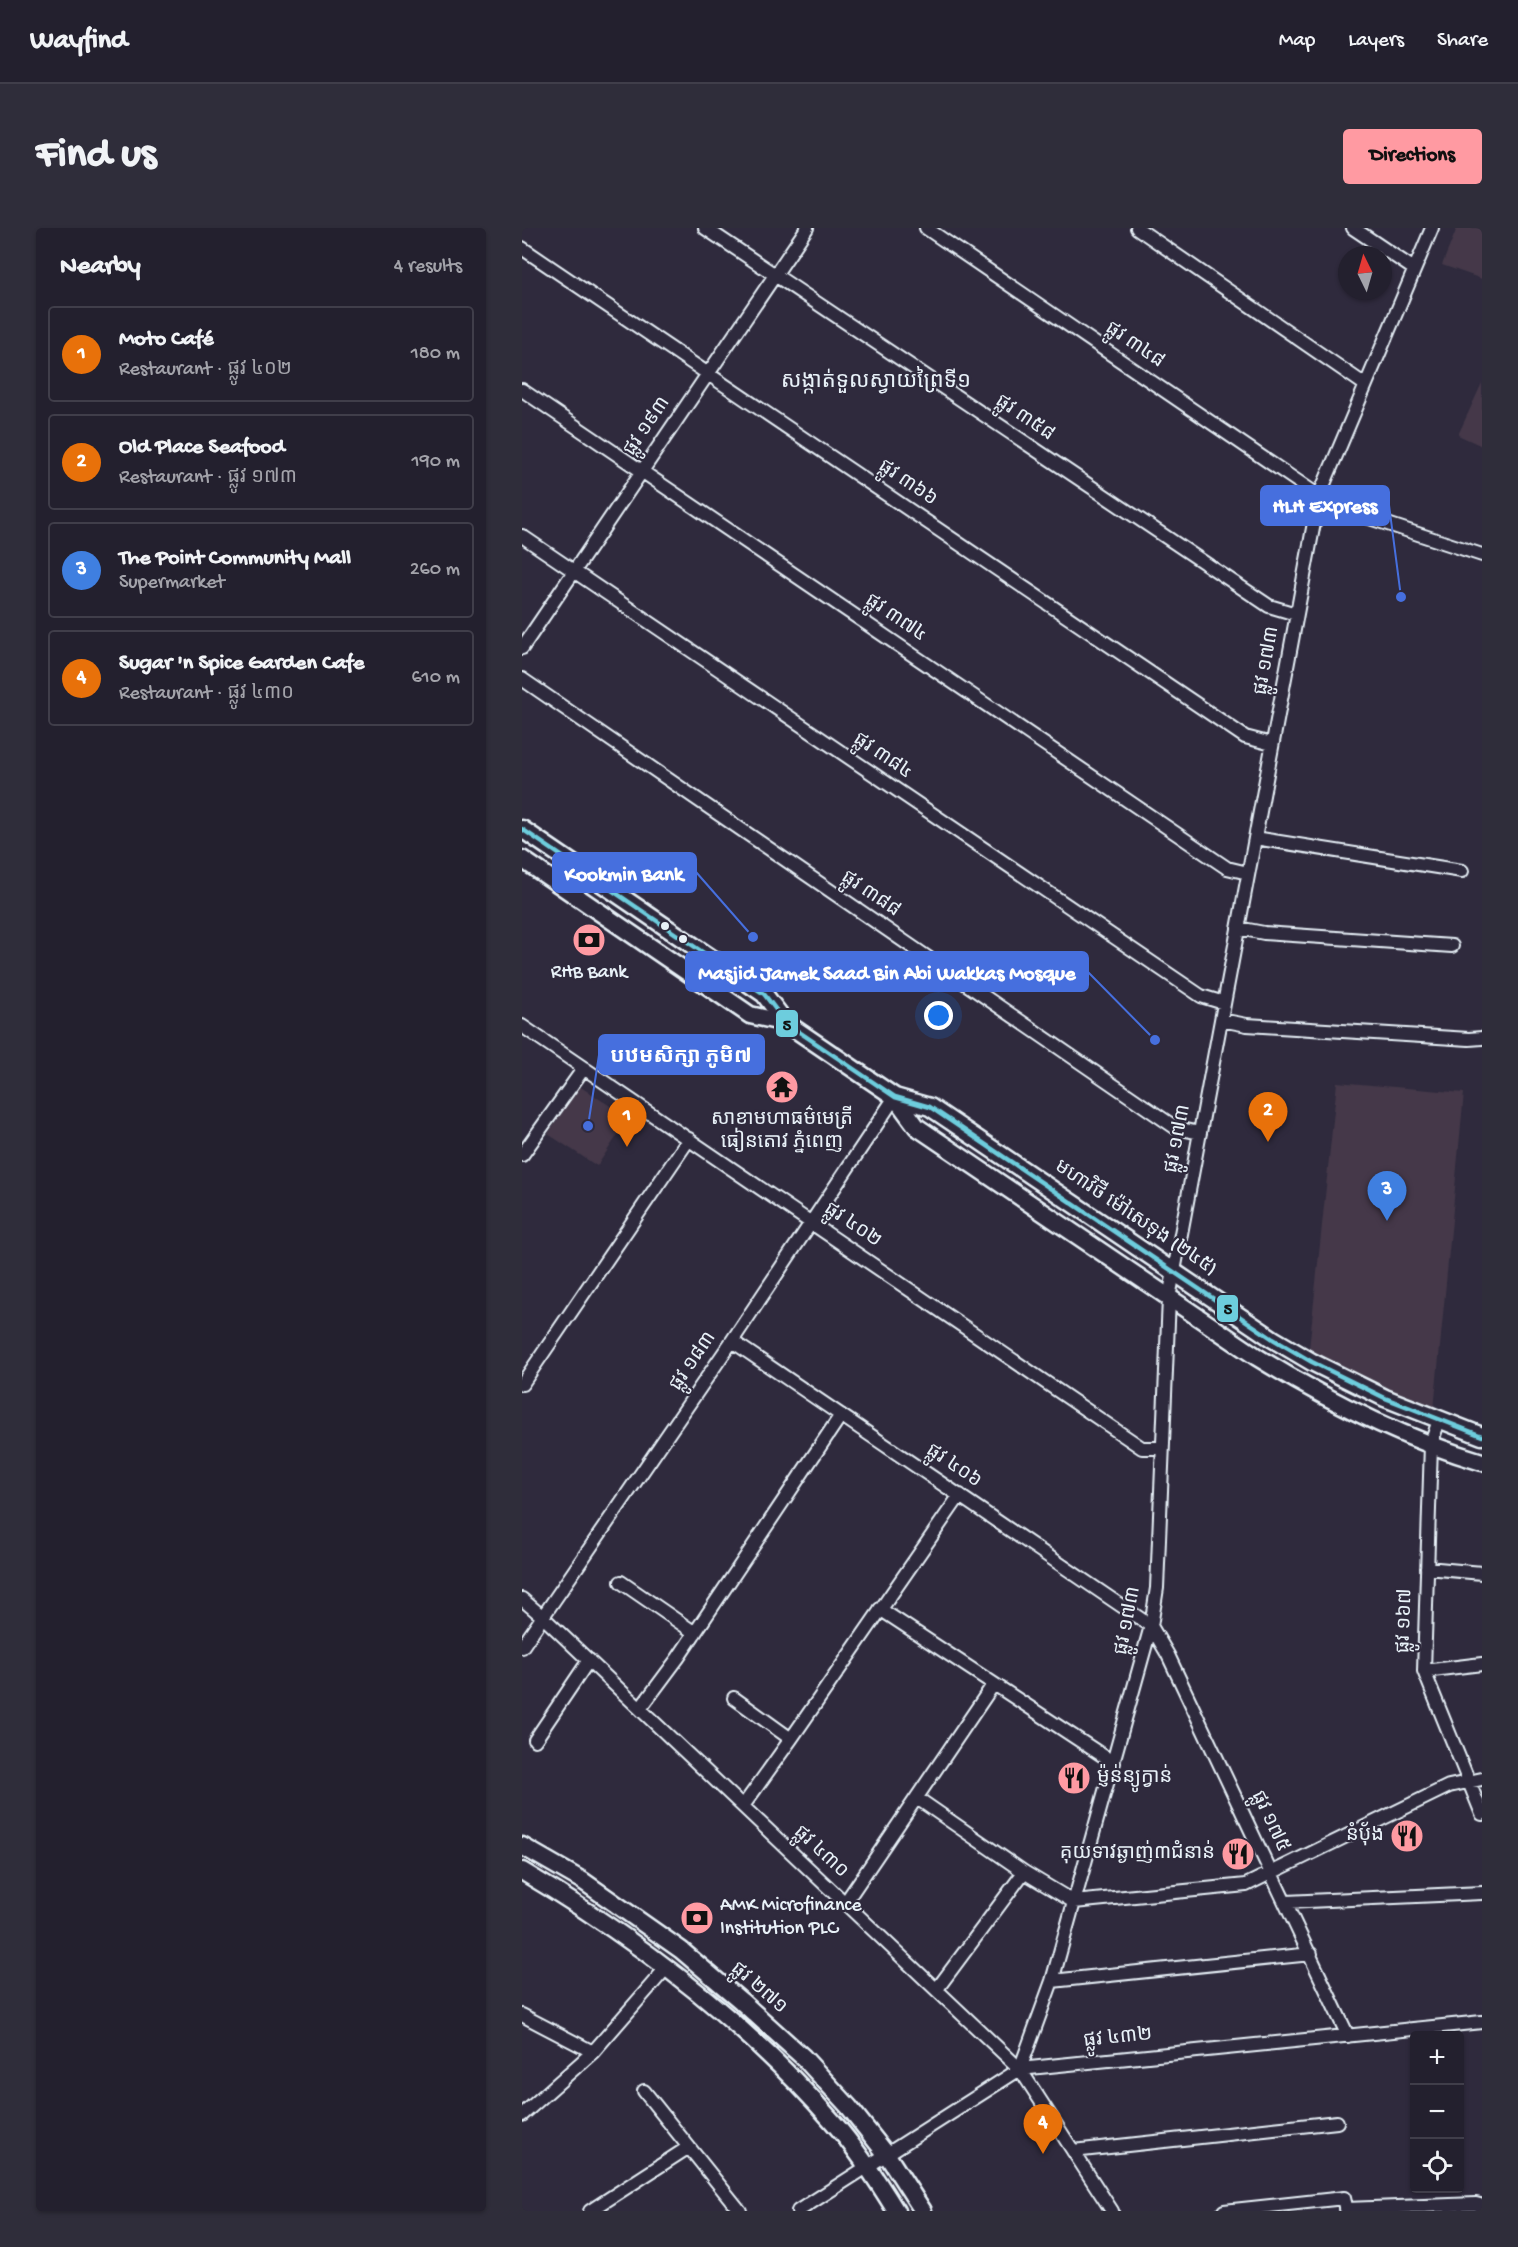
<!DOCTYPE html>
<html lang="en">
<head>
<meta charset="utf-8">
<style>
	body { margin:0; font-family:"Gochi Hand","Noto Sans Khmer",sans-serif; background:#2f2d3a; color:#f1f3f6 }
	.controls { position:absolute; right:18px; bottom:18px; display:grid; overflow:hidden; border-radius:6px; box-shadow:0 2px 4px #0004 }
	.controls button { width:54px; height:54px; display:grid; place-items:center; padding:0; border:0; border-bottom:2px solid #403e4a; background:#23202e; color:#f1f3f6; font:30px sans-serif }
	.compass { position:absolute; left:816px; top:18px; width:54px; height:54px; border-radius:50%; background:#23202e; box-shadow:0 2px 4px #0004; rotate:355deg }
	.you { position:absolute; left:417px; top:788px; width:21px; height:21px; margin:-15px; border:4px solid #fff; border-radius:50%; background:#1a73e8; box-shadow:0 0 0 9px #1a73e833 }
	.badge { display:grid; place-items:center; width:39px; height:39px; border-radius:50%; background:#ff9aa2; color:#fff; font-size:20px; font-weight:700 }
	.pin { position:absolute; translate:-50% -50px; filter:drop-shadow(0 2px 3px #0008) }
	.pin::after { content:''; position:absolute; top:32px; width:21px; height:18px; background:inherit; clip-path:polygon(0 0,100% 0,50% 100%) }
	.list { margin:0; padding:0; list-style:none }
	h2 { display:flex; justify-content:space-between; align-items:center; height:78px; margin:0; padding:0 24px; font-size:26px }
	h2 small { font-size:20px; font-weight:400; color:#a3a3aa }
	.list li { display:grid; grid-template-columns:39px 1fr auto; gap:18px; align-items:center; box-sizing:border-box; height:96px; margin:0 12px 12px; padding:0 12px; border:2px solid #403e4a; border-radius:6px }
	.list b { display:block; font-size:22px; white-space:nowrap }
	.list p { margin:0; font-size:20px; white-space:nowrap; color:#a3a3aa }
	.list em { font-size:20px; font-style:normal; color:#a3a3aa }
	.icon { flex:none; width:33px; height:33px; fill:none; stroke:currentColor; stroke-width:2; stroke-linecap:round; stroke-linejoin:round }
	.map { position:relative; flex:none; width:960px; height:1983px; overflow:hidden; border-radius:6px }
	header { display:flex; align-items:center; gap:36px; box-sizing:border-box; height:84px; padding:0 30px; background:#23202e; border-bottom:2px solid #403e4a }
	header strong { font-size:28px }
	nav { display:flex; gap:33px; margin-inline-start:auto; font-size:21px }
	.intro { display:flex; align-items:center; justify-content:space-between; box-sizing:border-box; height:144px; padding:0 36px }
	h1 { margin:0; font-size:42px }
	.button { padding:15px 27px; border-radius:6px; background:#ff9aa2; color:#111; font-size:21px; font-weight:700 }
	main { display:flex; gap:36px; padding:0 36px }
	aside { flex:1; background:#23202e; border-radius:6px; box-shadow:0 2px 4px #0004 }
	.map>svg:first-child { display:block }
</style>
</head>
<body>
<header>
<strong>Wayfind</strong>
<nav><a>Map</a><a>Layers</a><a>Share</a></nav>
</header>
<div class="intro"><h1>Find us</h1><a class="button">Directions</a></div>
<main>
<aside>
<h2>Nearby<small>4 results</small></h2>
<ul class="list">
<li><span class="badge" style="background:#e8710a">1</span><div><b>Moto Café</b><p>Restaurant · ផ្លូវ ៤០២</p></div><em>180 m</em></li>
<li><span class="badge" style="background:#e8710a">2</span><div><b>Old Place Seafood</b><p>Restaurant · ផ្លូវ ១៧៣</p></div><em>190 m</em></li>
<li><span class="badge" style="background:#3f7fe0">3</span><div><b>The Point Community Mall</b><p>Supermarket</p></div><em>260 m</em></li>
<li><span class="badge" style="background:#e8710a">4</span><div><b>Sugar 'n Spice Garden Cafe</b><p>Restaurant · ផ្លូវ ៤៣០</p></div><em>610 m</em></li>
</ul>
</aside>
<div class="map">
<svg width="960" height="1983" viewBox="0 0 960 1983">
	<rect width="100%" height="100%" fill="#2f2a3d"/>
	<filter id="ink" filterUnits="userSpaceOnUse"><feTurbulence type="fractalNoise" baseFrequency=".0167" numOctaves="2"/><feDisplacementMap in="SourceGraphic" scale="12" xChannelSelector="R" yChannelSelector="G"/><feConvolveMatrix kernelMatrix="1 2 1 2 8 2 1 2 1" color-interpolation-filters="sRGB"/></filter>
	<g filter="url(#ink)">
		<path fill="#443949" d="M935,0h25v51l-40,-14z
			M960,155v63l-24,-11z
			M815,854l127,11 -30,317 -37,-16 -88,-45z
			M57,858l50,32 -32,48 -49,-32z"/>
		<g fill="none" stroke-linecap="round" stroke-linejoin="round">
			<g stroke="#e8f1f8" stroke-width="16">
				<path id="minor" d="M183,0l564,378 27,8
					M404,0l393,268 32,16 131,43
					M615,0l227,156
					M831,0l61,41
					M0,20l723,489 27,7
					M0,162l705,478 21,5
					M0,308l679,460 23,7
					M0,420l285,-420
					M0,451l654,449 24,5
					M733,610l207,33
					M716,700l26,5 188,13
					M699,792l26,5 222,14 13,-1
					M0,798l620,422h20
					M0,927l62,-87
					M210,1113l419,285 17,29 180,381
					M0,1156l167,-245
					M917,1192l-8,24 -7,227 58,143
					M905,1340l55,5
					M99,1354l74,51
					M0,1371l21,18 477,452 92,142
					M358,1381l234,154
					M0,1419l210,-306 163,-244
					M902,1443l58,-7
					M212,1470l57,41
					M118,1481l38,-51 163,-243
					M13,1512l54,-80
					M395,1570l107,74 50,30 172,-17 203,-99 33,-7
					M221,1578l48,-67 169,-244
					M764,1674l196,-9
					M323,1675l148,-218
					M530,1753l259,-27
					M415,1761l87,-117
					M0,1787l71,37
					M498,1841l32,-88 99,-355 6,-38 12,-290 150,-802 113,-268
					M122,1863l96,120
					M0,1887l71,-63 74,-85
					M551,1923l264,-29
					M824,1981l130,-5 4,1 2,6
					M68,1983l99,-64
					M276,1983l222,-142 462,-47
					M702,1983l120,-13 3,13"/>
			</g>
			<g stroke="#e8f1f8" stroke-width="21">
				<path id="major" d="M0,601l242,165 22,29 109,74 35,10 343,232 39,23 73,36 97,38
					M0,631l228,156 36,8
					M373,869l22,30 340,230c70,43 146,82 225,105
					M0,1618l61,35 98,69 60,51 62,56 46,50 38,48 36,56
					M0,1643c115,68 223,150 311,251 24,27 44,58 63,89"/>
			</g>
			<use href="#minor" stroke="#2f2a3d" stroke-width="12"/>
			<use href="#major" stroke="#2f2a3d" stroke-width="16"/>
			<g stroke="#2f2a3d" stroke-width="9">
				<path id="bus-1" d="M0,601l242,165 22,29 109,74 35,10 343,232 39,23 73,36 97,38"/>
			</g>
			<use href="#bus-1" stroke="#6dcddd" stroke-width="4.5"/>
		</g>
	</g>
	<defs>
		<g id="bank-disc" transform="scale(1.725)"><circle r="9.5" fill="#ff9aa2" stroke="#2f2a3d"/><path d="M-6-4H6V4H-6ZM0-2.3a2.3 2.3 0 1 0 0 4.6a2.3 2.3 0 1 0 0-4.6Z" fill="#111"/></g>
		<g id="temple-disc" transform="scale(1.725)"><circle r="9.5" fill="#ff9aa2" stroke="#2f2a3d"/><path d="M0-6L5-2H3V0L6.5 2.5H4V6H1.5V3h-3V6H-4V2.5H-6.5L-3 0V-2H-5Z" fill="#111"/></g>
		<g id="restaurant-disc" transform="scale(1.725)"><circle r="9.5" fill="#ff9aa2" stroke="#2f2a3d"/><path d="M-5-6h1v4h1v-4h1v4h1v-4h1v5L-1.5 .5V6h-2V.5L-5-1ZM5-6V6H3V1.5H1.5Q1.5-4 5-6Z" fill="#111"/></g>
	</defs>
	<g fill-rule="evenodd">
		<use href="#bank-disc" x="67" y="712"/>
		<use href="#temple-disc" x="260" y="859"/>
		<use href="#restaurant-disc" x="552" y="1550"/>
		<use href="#restaurant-disc" x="885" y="1608"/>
		<use href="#restaurant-disc" x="716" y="1626"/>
		<use href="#bank-disc" x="175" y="1690"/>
	</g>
	<g fill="#e8f1f8" stroke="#2f2a3d" stroke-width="2">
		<circle cx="143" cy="698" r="5"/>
		<circle cx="161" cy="711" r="5"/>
	</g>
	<g text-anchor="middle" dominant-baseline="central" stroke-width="4.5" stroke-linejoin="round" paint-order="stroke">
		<g font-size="20" fill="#e8f1f8" stroke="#2f2a3d">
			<text transform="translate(612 118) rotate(34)">ផ្លូវ ៣៤៨</text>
			<text transform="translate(502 191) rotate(34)">ផ្លូវ ៣៥៨</text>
			<text transform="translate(126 199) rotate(-56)">ផ្លូវ ១៩៣</text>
			<text transform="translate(385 256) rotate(34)">ផ្លូវ ៣៦៦</text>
			<text transform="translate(373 391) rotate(34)">ផ្លូវ ៣៧៤</text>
			<text transform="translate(746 433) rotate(-80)">ផ្លូវ ១៧៣</text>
			<text transform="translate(360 529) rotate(34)">ផ្លូវ ៣៨៤</text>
			<text transform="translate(348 667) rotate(34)">ផ្លូវ ៣៨៨</text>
			<text transform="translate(657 911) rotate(-79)">ផ្លូវ ១៧៣</text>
			<text transform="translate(613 991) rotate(34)">មហាវិថី ម៉ៅសេទុង (២៤៥)</text>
			<text transform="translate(330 998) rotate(34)">ផ្លូវ ៤០២</text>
			<text transform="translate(172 1134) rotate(-56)">ផ្លូវ ១៨៣</text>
			<text transform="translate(431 1239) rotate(34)">ផ្លូវ ៤០៦</text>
			<text transform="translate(607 1393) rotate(-79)">ផ្លូវ ១៧៣</text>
			<text transform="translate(884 1393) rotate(-88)">ផ្លូវ ១៦៧</text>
			<text transform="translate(747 1594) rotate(65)">ផ្លូវ ១៧៥</text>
			<text transform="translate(298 1625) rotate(43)">ផ្លូវ ៤៣០</text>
			<text transform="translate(236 1761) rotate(41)">ផ្លូវ ២៧១</text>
			<text transform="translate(596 1811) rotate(-6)">ផ្លូវ ៤៣២</text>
		</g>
		<g font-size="20" fill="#e8f1f8" stroke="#2f2a3d">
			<text x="67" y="745">RHB Bank</text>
			<text x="260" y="892">សាខាមហាធម៌មេត្រី<tspan x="260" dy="23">ធៀនតោវ ភ្នំពេញ</tspan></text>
			<text x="575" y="1550" text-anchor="start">ម្ញ៉ន់ន្យូក្វាន់</text>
			<text x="862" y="1608" text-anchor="end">នំប៉័ង</text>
			<text x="693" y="1626" text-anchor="end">គុយទាវឆ្ងាញ់៣ជំនាន់</text>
			<text x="198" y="1678" text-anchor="start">AMK Microfinance<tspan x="198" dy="23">Institution PLC</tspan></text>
		</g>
		<g font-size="22" fill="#e8f1f8" stroke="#2f2a3d">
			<text x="354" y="155">សង្កាត់ទួលស្វាយព្រៃទី១</text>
		</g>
	</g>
	<path fill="none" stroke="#466fde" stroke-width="2" d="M879 369L867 277M231 709L174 644M633 812L566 744M66 898L77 827"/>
	<g fill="#466fde" stroke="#2f2a3d" stroke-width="2">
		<circle cx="879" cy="369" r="6"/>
		<circle cx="231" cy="709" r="6"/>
		<circle cx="633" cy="812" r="6"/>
		<circle cx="66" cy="898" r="6"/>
	</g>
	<g fill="#466fde" stroke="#466fde" stroke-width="2">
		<rect x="739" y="258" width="128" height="39" rx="6"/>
		<rect x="31" y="625" width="143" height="39" rx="6"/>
		<rect x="164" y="724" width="402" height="39" rx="6"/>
		<rect x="77" y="807" width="165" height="39" rx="6"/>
	</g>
	<g font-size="21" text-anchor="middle" font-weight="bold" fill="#fff">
		<text x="803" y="284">HLH Express</text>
		<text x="102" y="652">Kookmin Bank</text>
		<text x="365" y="751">Masjid Jamek Saad Bin Abi Wakkas Mosque</text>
		<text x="159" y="834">បឋមសិក្សា ភូមិ៧</text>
	</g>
	<g stroke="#2f2a3d" stroke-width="2">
		<rect x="253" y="781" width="24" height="29" rx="6" fill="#6dcddd"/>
		<rect x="694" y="1066" width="23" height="29" rx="6" fill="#6dcddd"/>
	</g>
	<g font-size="16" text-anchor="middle" font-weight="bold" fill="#111">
		<text x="265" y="802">5</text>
		<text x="706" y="1086">5</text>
	</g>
</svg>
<div class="controls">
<button>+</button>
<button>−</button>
<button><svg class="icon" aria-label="locate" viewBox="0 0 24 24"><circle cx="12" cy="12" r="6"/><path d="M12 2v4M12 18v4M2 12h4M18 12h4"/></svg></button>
</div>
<svg class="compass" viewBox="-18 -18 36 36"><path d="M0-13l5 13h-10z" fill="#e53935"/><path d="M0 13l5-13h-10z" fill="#a3a3aa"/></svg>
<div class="you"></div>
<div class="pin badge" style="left:105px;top:919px;background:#e8710a">1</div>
<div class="pin badge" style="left:746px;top:914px;background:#e8710a">2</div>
<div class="pin badge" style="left:865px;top:993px;background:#3f7fe0">3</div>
<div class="pin badge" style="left:521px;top:1926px;background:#e8710a">4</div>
</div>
</main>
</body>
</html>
